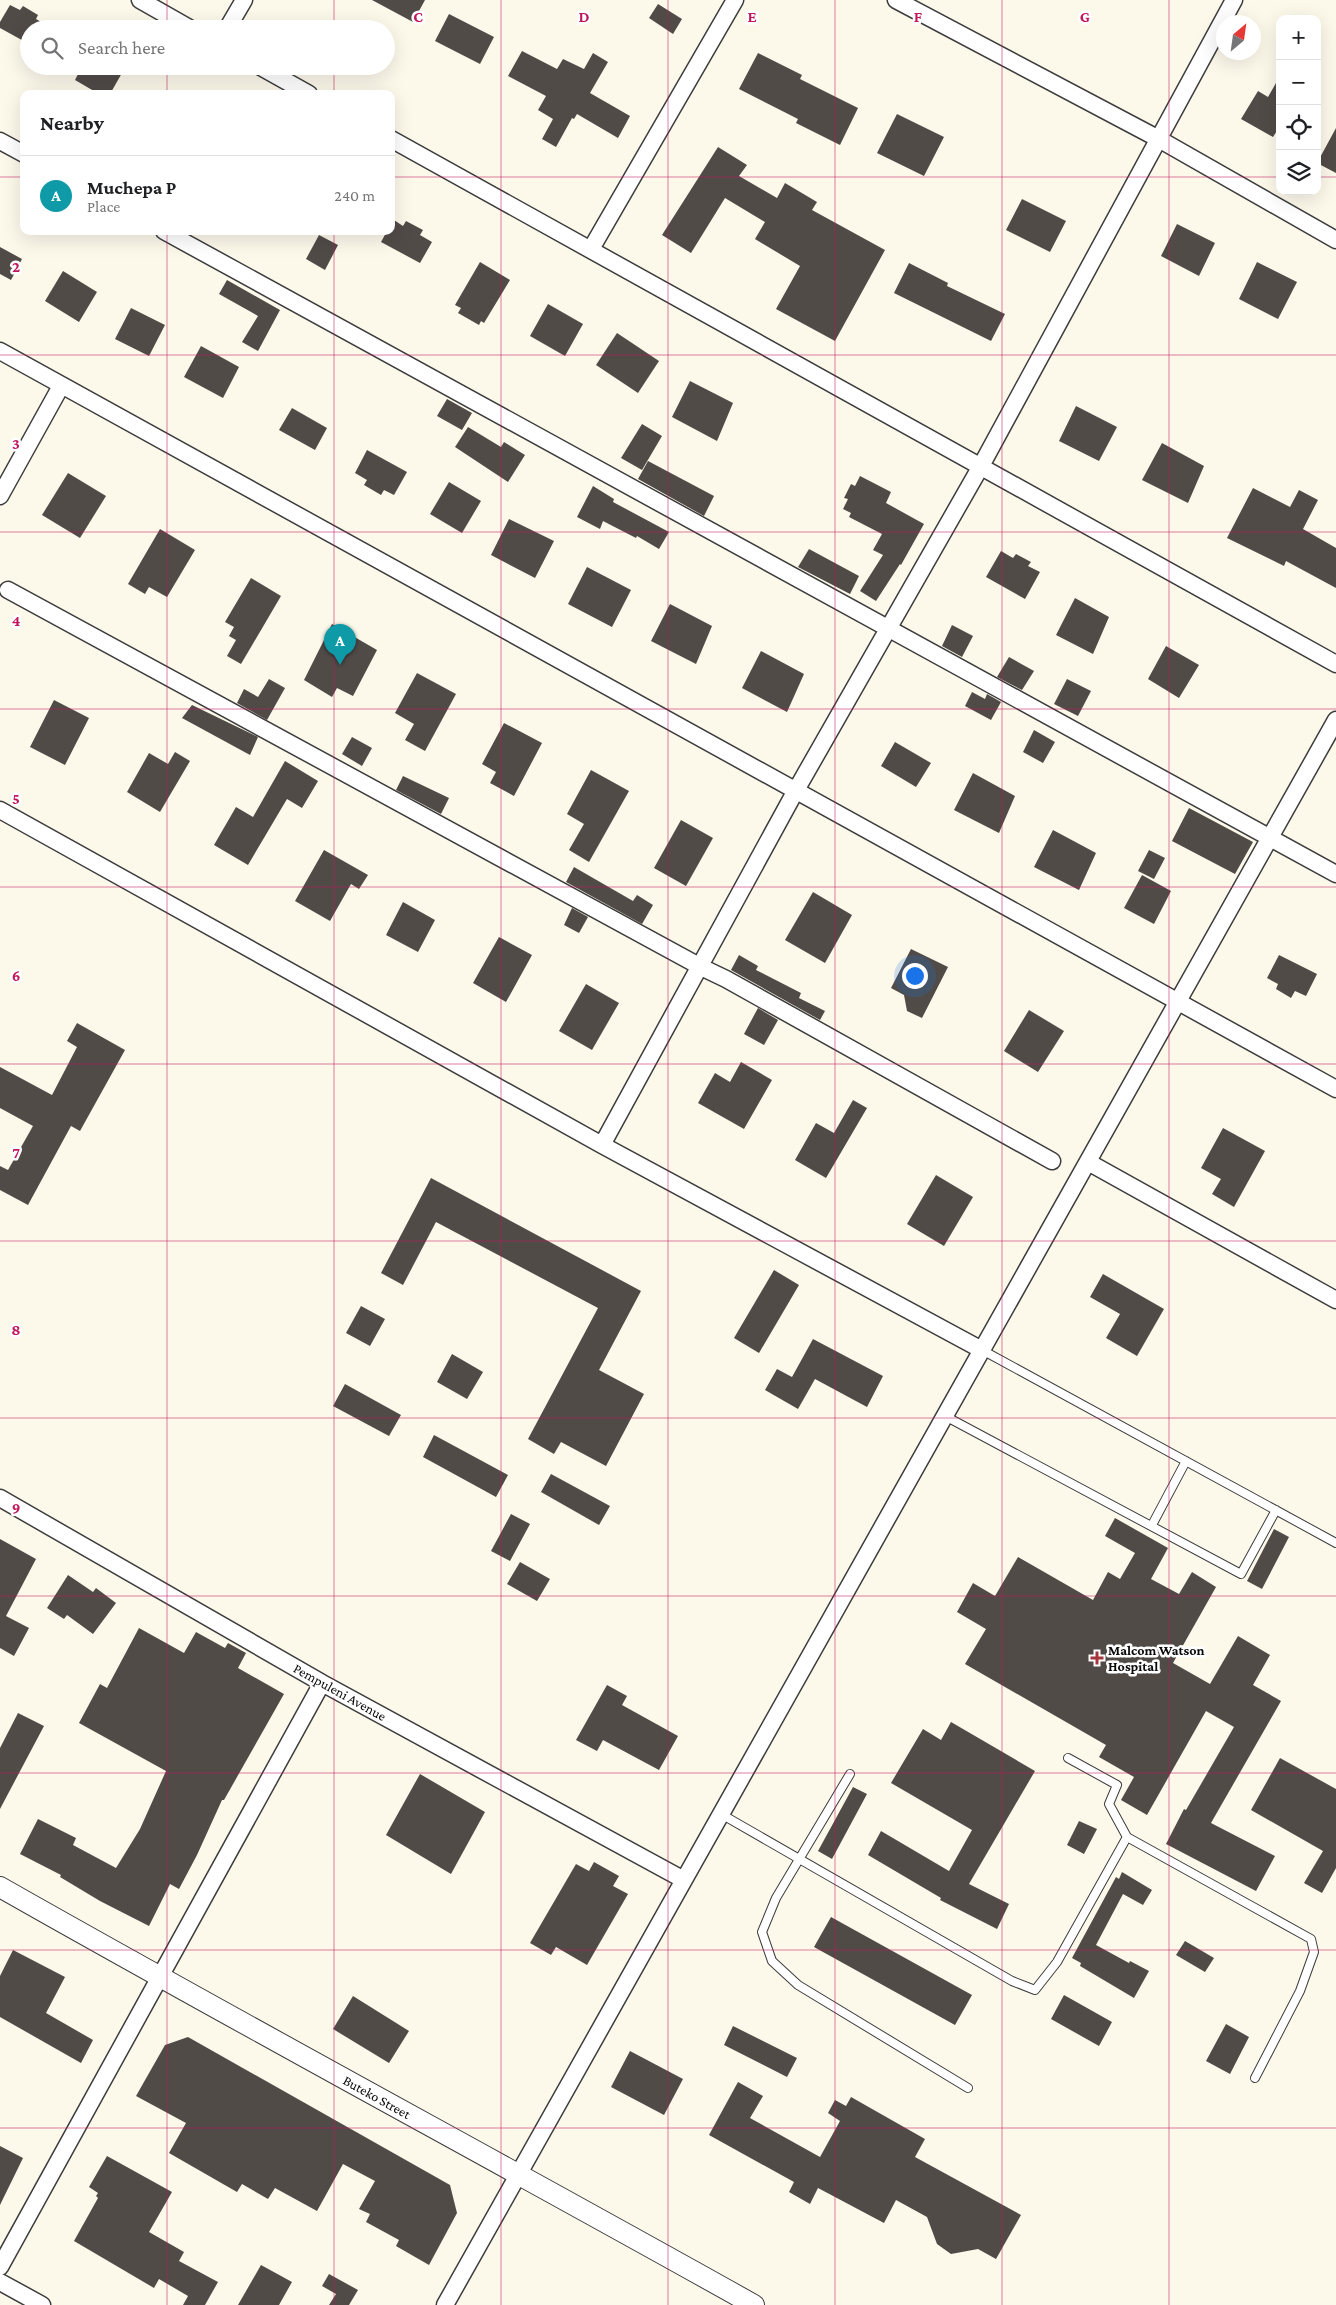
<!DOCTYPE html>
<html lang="en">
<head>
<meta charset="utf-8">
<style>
	body { margin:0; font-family:"Crimson Pro",serif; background:#f6f6f6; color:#202124 }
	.controls { position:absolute; right:15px; top:15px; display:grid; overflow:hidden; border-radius:10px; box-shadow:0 5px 20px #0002 }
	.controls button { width:45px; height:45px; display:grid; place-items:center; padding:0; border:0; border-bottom:1px solid #e0e0e0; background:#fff; color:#202124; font:25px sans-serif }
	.compass { position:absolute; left:1216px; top:15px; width:45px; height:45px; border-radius:50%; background:#fff; box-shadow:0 5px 20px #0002; rotate:29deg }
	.you { position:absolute; left:914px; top:975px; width:18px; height:18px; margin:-12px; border:4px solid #fff; border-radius:50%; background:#1a73e8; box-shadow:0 0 0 8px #1a73e833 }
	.badge { display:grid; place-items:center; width:32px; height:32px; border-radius:50%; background:#db2777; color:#fff; font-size:16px; font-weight:700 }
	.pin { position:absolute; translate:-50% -41px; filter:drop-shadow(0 1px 2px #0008) }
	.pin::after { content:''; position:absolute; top:26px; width:18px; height:15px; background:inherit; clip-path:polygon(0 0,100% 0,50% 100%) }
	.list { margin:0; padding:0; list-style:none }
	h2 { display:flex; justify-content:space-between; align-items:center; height:65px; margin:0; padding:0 20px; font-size:21px }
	h2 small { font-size:16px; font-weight:400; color:#757577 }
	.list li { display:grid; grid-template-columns:32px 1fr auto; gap:15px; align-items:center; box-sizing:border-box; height:80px; padding:0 20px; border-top:1px solid #e0e0e0 }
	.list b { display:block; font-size:19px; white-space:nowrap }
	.list p { margin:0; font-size:16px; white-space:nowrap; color:#757577 }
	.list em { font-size:16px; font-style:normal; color:#757577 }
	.icon { flex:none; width:28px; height:28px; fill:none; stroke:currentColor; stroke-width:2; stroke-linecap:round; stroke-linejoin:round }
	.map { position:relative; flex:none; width:1336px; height:2305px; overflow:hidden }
	.search { position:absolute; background:#fff; box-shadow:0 5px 20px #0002; left:20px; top:20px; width:375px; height:55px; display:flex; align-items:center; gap:12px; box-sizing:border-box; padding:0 18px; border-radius:28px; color:#757577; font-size:19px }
	.panel { position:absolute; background:#fff; box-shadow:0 5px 20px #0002; left:20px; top:90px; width:375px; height:145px; border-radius:10px }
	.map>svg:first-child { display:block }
</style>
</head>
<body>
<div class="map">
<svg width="1336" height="2305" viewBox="0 0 1336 2305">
	<rect width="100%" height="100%" fill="#fcf8ea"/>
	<path fill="#514b48" d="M372,0h53l-12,22z
		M658,4l24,15 -9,15 -24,-16z
		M10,5l10,5 3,-4 15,9 -2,4 17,10h-24v15l-29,-16v-6z
		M449,14l45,23 -14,27 -45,-23z
		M522,51l35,18 6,-10 21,10 9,-16 15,9 -18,31 40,23 -12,22 -41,-24 -3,5 -2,-1 -16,29 -14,-8 11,-20 -15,-9 8,-14 -38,-20z
		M758,53l44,22 -2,4 58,29 -18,37 -44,-22 2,-4 -59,-30z
		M82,66h44l-16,28h-11l-24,-14z
		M1280,76v50l-7,11 -32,-18 17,-28 10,6z
		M897,114l47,23 -20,39 -47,-23z
		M1336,128v45l-19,-10z
		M718,147l29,18 -8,11 38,22 8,-15 32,19 -5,8 73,40 -50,91 -59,-32 24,-43 -45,-27 10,-17 -40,-24 -34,55 -29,-18z
		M1022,199l44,22 -16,31 -44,-22z
		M394,220l9,6 3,-5 17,9 -3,5 12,7 -12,21 -39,-21 6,-11h4z
		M1177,224l38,19 -16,33 -38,-20z
		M319,235l19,10 -13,25 -19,-11z
		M0,247l22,12 -11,21 -11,-6z
		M480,262l30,18 -26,43 -3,-2 -2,4 -21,-12 3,-5 -6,-3z
		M1257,262l40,20 -19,37 -39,-20z
		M909,263l39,20 -1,3 58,28 -14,27 -97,-48z
		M63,271l34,21 -18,30 -34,-21z
		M227,280l53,30 -22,41 -16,-9 16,-26 -39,-22z
		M548,304l35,20 -18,32 -35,-20z
		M131,308l34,17 -16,31 -34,-17z
		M617,333l42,28 -21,32 -42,-28z
		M201,346l38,21 -16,31 -39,-21z
		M690,381l43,22 -16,38 -45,-24z
		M447,399l25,14 -10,17 -25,-14z
		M1076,406l41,21 -18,34 -40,-20z
		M292,408l35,20 -12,22 -36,-20z
		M642,424l20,12 -20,34 -21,-12z
		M468,427l33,20 3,-5 21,13 -17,27 -53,-35z
		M1162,443l42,23 -16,37 -46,-23z
		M367,450l40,22 -13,23 -10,-5 -3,5 -17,-10 3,-5 -12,-7z
		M648,461l66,35 -10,20 -66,-37z
		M68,473l38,23 -26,42 -38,-23z
		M860,476l31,16 -5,11 38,21 -23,41 -1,-1 -24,37 -16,-10 23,-36 -10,-5 9,-16 -33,-17 2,-4 -8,-4 5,-10 -4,-1 7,-14 4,2z
		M449,482l32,19 -19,32 -32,-19z
		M593,486l21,13 -1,3 56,30 -10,17 -22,-13 -1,2 -33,-17 -3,8 -23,-12z
		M1253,488l37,19 9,-17 19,10 -15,29 33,19v40l-50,-27 -2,5 -57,-28z
		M509,519l45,22 -19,37 -44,-23z
		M160,529l35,21 -28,47 -18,-10 -4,7 -17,-10z
		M809,549l50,27 -9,18 -52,-27z
		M1001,551l12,7 3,-4 15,8 -3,4 12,6 -15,27 -39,-22z
		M587,567l44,23 -19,37 -44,-23z
		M251,578l30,18 -40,68 -14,-8 9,-16 -7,-4 5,-9 -9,-5z
		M1075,598l34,19 -16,37 -37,-19z
		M670,604l42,22 -16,38 -45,-23z
		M332,624l45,26 -24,46 -16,-8 -5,9 -28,-17z
		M952,625l21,11 -11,21 -20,-11z
		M1166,646l33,19 -20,33 -31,-19z
		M761,651l43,23 -17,38 -45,-24z
		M1009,657l25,14 -12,19 -25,-13z
		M417,673l39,21 -31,57 -20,-11 9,-16 -19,-11z
		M269,679l16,9 -18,32 -30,-17 7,-14 14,8z
		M1067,679l24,12 -13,25 -24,-12z
		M972,692l13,7 2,-5 14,8 -10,18 -26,-14z
		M54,700l35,18 -24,47 -35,-18z
		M192,705l66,32 -8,18 -68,-37z
		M504,723l38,20 -28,53 -24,-13 6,-11 -14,-8z
		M1034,730l21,12 -12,21 -20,-11z
		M352,737l20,11 -10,18 -20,-12z
		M895,742l36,21 -15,24 -35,-21z
		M175,752l15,9 -30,51 -33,-20 22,-39 19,11z
		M285,761l33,20 -16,27 -15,-9 -39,66 -34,-20 22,-38 17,10z
		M591,770l38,21 -40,71 -20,-12 15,-26 -17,-10z
		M973,773l42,23 -16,37 -45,-23z
		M403,776l46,22 -8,16 -45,-24z
		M1189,808l64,34 -18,32 -63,-33z
		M681,820l32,18 -27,48 -32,-18z
		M1053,830l43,23 -17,37 -45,-23z
		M324,850l44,25 -9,14 -8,-5 -21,37 -35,-20z
		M1149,850l16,8 -11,21 -16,-8z
		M574,867l59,34 4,-6 16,10 -11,19 -76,-42z
		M1142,875l29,16 -17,33 -30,-16z
		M813,892l39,23 -27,48 -40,-23z
		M403,902l32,18 -17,32 -32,-17z
		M572,908l16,9 -9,16 -15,-8z
		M499,937l33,18 -26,47 -33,-19z
		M911,949l37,18 -26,51 -15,-7 -3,-16 -13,-7z
		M739,955l19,11 -2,4 45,23 -2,5 26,13 -5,9 -89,-50z
		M1279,955l38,19 -11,22 -11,-5 -4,7 -15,-9 2,-5 -11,-6z
		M586,984l33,19 -27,47 -33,-19z
		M758,1008l20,12 -14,25 -20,-11z
		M1029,1010l35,21 -26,41 -34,-21z
		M77,1023l48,27 -45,81 -9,-5 -43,79 -28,-15v-24l8,4 25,-44 -33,-18v-41l52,28 25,-48 -10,-6z
		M741,1062l31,18 -28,49 -46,-26 17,-30 15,9z
		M853,1100l14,8 -41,70 -31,-18 21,-37 18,10z
		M1223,1128l42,23 -31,56 -22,-13 9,-15 -20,-11z
		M936,1175l37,22 -29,49 -37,-22z
		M431,1178l210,113 -42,79 45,24 -38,72 -45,-24 -7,12 -26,-15 70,-131 -162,-86 -33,63 -22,-12z
		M774,1270l25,15 -40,68 -25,-15z
		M1103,1274l61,35 -27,47 -31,-18 14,-24 -30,-17z
		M361,1306l24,13 -15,27 -24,-13z
		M813,1339l70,37 -16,31 -52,-28 -17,30 -33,-19 12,-21 15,8z
		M452,1354l31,18 -16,27 -30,-17z
		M345,1384l56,31 -12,21 -56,-30z
		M434,1435l74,40 -12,22 -73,-40z
		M551,1474l59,32 -11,19 -58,-33z
		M511,1514l19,10 -20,37 -19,-10z
		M1115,1518l53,30 -17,31 28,15 13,-22 24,15 -43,76 37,21 28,-48 32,19 -17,30 28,16 -70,122 64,33 -19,35 -90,-47 18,-35 2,1 48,-83 -28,-16 -59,104 -26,-15 13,-23 -35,-20 7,-12 -141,-81 21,-35 -29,-17 16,-29 22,13 23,-39 75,43 15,-28 12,7 15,-26 -30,-17z
		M1274,1529l15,8 -27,52 -15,-8z
		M0,1539l36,20 -30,57 23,12 -15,28 -14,-8z
		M520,1562l30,17 -13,22 -30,-17z
		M68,1575l25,17 3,-4 20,15 -23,31 -26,-19 -3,4 -17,-11z
		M139,1628l45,25 12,-21 29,16 3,-5 18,10 -8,15 46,26 -60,106h-2l-25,55 -18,34 -9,-5 -21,42 -49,-25 -40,-24 1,-2 -41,-21 18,-35 38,19 -3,7 43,23 24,-39 26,-58 -87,-48 21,-39 7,4z
		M607,1685l20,11 -5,9 56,31 -19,34 -56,-30 -6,11 -21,-11z
		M18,1713l26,13 -44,83v-61z
		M951,1722l84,49 -66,113 40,20 -12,25 -57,-29 1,-2 -73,-43 13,-24 68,40 23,-41 -81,-47 32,-54 18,11z
		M1280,1758l56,31v79l-14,25 -18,-10 19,-32 -72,-41z
		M420,1774l65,38 -34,62 -65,-39z
		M853,1787l14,7 -35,65 -14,-8z
		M1079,1821l18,8 -13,25 -17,-9z
		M594,1862l25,14 -6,10 15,8 -41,71 -31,-18 -5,8 -21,-12 46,-79 13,7z
		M1122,1872l30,18 -9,15 -20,-11 -27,51 33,18 1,-2 19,10 -15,27 -54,-32 1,-3 -9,-5 44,-81 3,2z
		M831,1917l141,78 -17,30 -141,-78z
		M1185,1941l29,17 -9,14 -29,-17z
		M13,1950l52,27 -19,36 47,27 -12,23 -81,-46v-41z
		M1064,1995l48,27 -13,24 -48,-27z
		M353,1996l56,35 -20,32 -56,-34z
		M1226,2024l23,13 -19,37 -24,-13z
		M733,2026l64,32 -10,19 -63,-32z
		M188,2037l262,148 7,28 -28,52 -33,-19 3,-6 -33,-18 4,-8 -11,-5 16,-28 -32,-17 -26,47 -42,-23 -7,11 -26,-15 -5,8 -68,-39 17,-30 -50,-27 29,-51z
		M630,2051l53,28 -19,36 -53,-28z
		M738,2082l25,14 -13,22 70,39 20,-36 -12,-8 7,-13 11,6 5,-9 74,42 -10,18 106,58 -25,44 -18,-10 -27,5 -14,-10 -10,-27 -31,-17 -12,23 -66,-35 -8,16 -21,-12 5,-10 -85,-47z
		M0,2146l23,12 -23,47z
		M107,2156l65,36 -23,40 35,20 -5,9 39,21 -13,23h-22l5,-9 -29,-17 -5,9 -80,-47 24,-43 -2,-2 2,-3 -9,-6z
		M261,2265l31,17 -13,23h-41z
		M329,2274l29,16 -9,15h-20l7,-11 -14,-8z"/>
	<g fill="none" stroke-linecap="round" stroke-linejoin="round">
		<g stroke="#3d3d3d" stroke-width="10">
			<path id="service" d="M982,1350l354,193
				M945,1416l296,158 35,-64
				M1152,1525l34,-64
				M1068,1758l49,27 -8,19 18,33
				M850,1774l-74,124 -14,34 10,29 26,24 170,103
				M721,1814l291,167 23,9 22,-28 70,-125 184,102 3,13 -14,39 -45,87"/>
		</g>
		<g stroke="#3d3d3d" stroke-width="19">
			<path id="minor" d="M140,0l51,29
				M896,0l261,138 179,102
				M227,29l17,-29
				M259,66l50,28
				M391,139l945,525
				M0,141l24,13
				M164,231l1172,643
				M591,249l144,-249
				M0,351l1336,738
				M0,496l61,-110
				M8,590l693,377 25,12 326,182
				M0,810l602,335 380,205
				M602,1145l193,-353 186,-326 253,-466
				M1088,1162l248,138
				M0,1498l322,185 362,197
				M0,2267l322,-584
				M0,2282l42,23
				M445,2305l891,-1585"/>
		</g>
		<g stroke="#3d3d3d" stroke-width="22">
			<path id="tertiary" d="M0,1887c250,142 504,278 754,418"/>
		</g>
		<use href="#service" stroke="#fff" stroke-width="8"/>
		<use href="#minor" stroke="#fff" stroke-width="16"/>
		<use href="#tertiary" stroke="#fff" stroke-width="20"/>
	</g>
	<path fill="none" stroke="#c2185b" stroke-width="1" stroke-opacity="0.55" d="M167,0v29M334,0v29M501,0v2305M668,0v2305M835,0v2305M1002,0v2305M1169,0v2305M167,66v28M334,66v28M0,177h24M391,177h889M1317,177h19M167,231v2074M334,231v2074M0,355h1336M0,532h1336M0,709h1336M0,887h1336M0,1064h1336M0,1241h1336M0,1418h1336M0,1596h1336M0,1773h1336M0,1950h1336M0,2128h1336"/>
	<path fill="#a6363d" stroke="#fff" stroke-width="2" d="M1094.5 1650.5h5v5h5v5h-5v5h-5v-5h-5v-5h5z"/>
	<g text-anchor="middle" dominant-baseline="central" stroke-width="5" stroke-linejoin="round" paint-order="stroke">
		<g font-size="14" font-weight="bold" fill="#0a0a0a" stroke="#fff" text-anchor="start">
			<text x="1108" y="1650">Malcom Watson<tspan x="1108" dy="16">Hospital</tspan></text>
		</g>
		<g font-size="14" fill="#0a0a0a" stroke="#fff">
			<text transform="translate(340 1692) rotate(29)">Pempuleni Avenue</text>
			<text transform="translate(377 2097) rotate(29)">Buteko Street</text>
		</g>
	</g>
	<g font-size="16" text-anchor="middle" font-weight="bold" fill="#c2185b" stroke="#fff" stroke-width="5" stroke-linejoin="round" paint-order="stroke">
		<text x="418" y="22">C</text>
		<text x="584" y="22">D</text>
		<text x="752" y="22">E</text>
		<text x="918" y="22">F</text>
		<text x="1085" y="22">G</text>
		<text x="16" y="272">2</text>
		<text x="16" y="449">3</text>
		<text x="16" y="626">4</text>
		<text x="16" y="804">5</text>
		<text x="16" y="981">6</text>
		<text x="16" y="1158">7</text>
		<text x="16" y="1335">8</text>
		<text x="16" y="1513">9</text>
	</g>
</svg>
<div class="controls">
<button>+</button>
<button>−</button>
<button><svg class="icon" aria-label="locate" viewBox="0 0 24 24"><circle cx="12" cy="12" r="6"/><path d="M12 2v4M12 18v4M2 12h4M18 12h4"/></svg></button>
<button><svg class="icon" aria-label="layers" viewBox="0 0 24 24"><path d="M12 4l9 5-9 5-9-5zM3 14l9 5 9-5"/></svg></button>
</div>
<svg class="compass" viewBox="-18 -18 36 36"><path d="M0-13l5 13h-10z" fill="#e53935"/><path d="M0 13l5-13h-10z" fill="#757577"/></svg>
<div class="you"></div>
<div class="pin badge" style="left:340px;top:665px;background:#0f9aa8">A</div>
<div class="search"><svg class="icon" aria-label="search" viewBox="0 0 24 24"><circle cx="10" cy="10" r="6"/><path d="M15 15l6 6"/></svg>Search here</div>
<section class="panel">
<h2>Nearby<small></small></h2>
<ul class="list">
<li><span class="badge" style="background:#0f9aa8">A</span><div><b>Muchepa P</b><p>Place</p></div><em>240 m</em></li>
</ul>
</section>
</div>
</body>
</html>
